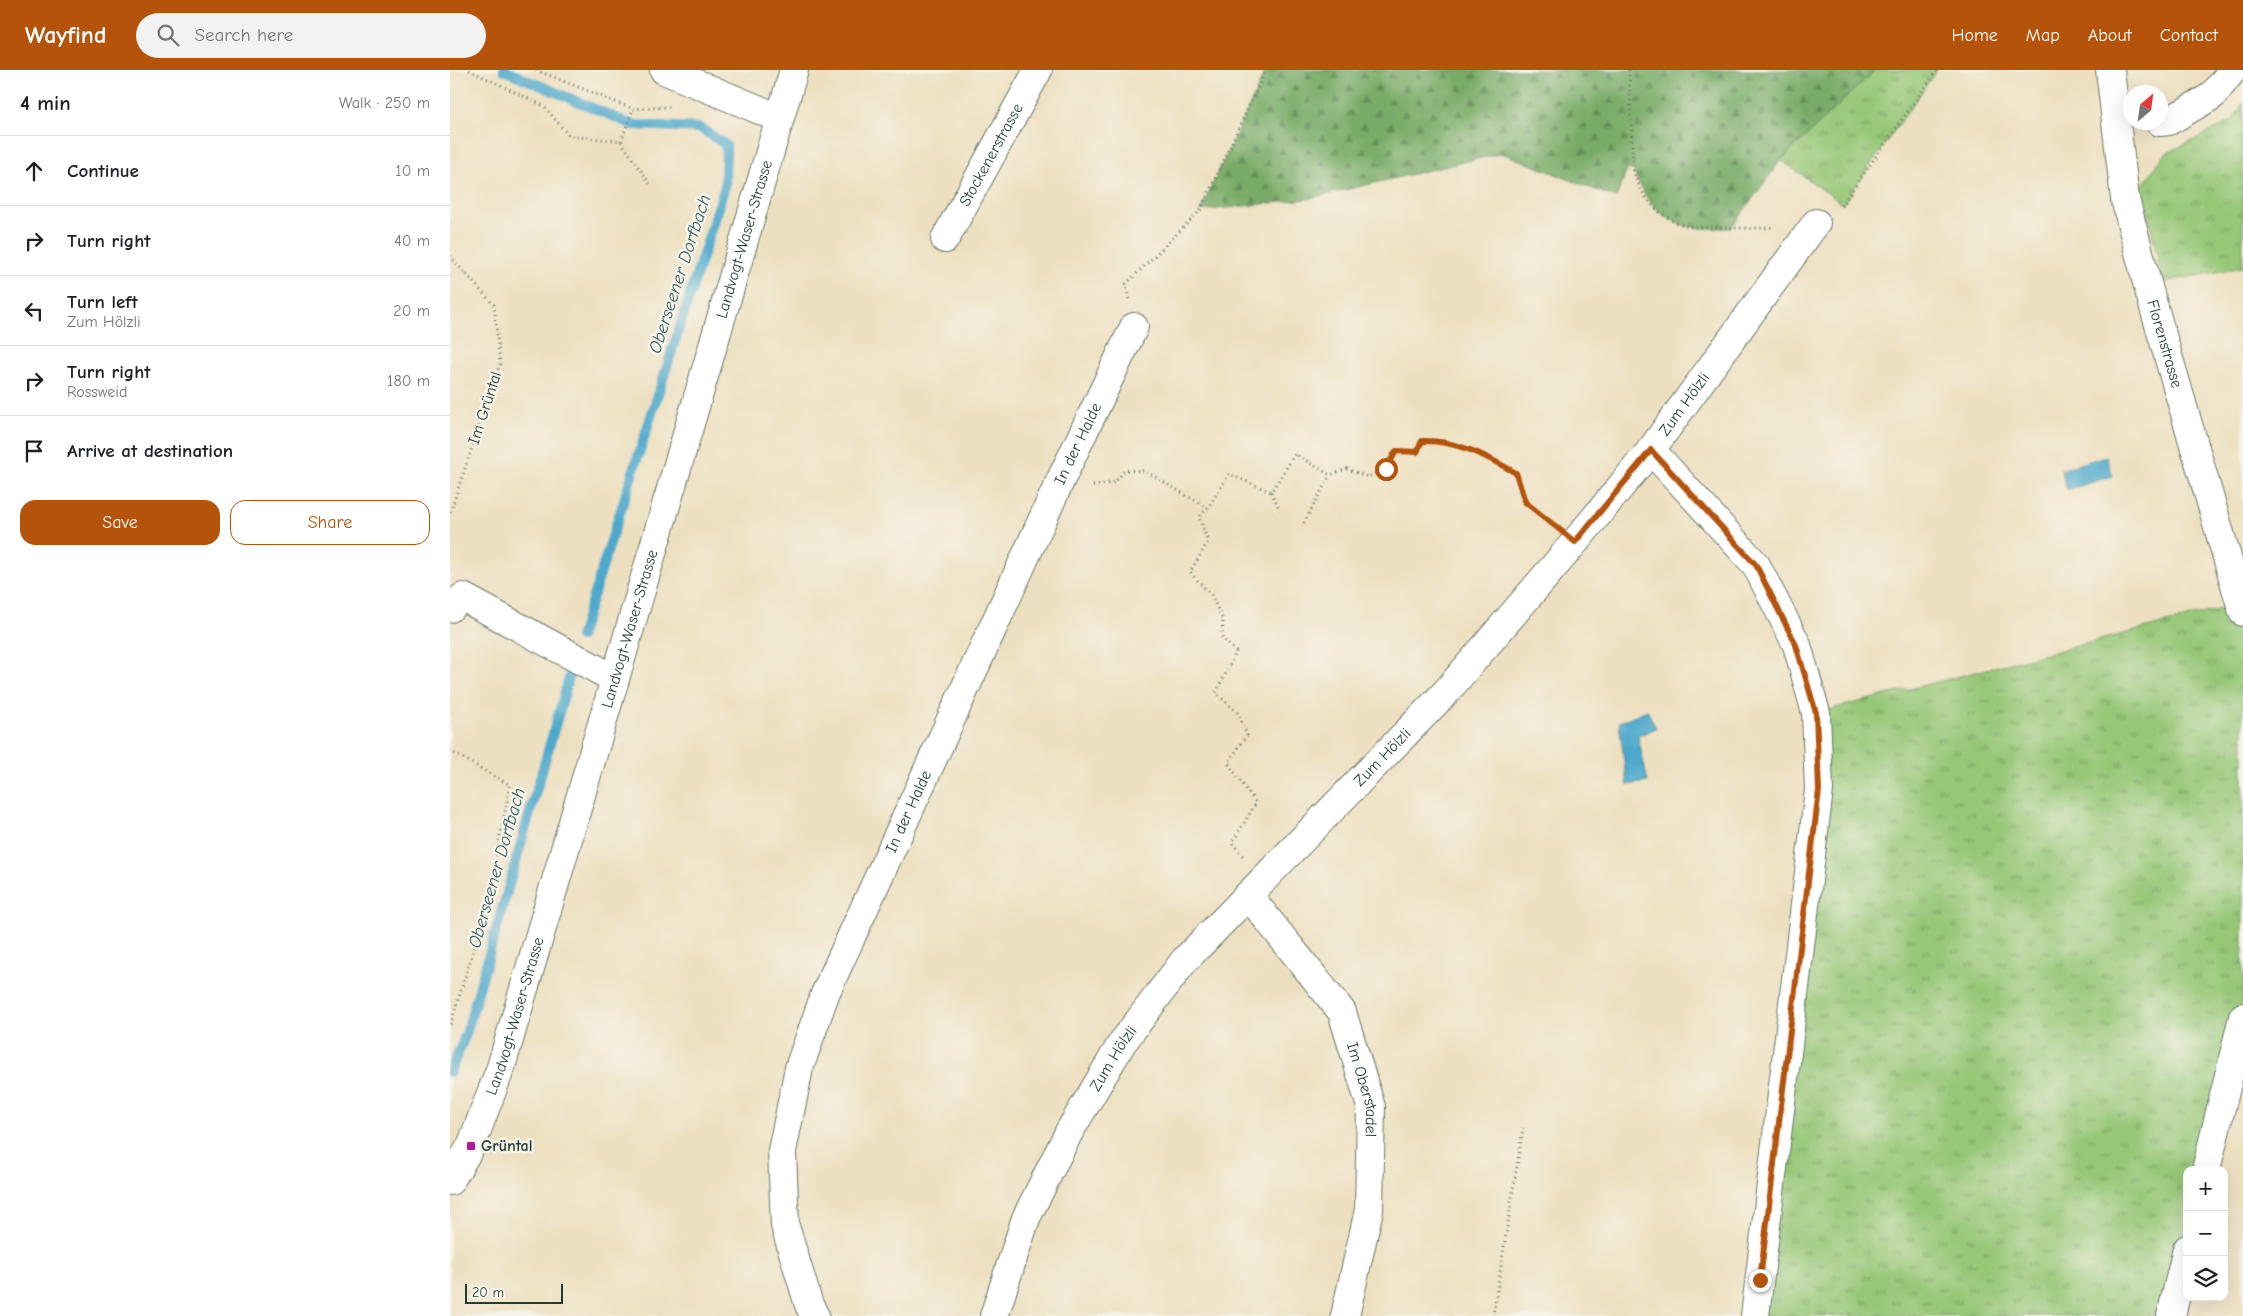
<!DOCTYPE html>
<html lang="en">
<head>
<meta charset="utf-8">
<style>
	body { margin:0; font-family:"Comic Neue",sans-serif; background:#f2f2f2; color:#202124 }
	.controls { position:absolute; right:15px; bottom:15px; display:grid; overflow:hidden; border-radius:10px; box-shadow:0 5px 20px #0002 }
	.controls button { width:45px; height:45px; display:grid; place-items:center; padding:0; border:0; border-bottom:1px solid #e0e0e0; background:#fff; color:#202124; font:25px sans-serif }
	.compass { position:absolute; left:1673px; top:15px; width:45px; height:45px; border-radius:50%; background:#fff; box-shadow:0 5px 20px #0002; rotate:29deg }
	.scale { position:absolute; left:15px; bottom:12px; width:98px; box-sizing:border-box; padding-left:5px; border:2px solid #1f3d34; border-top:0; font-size:14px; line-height:18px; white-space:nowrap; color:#1f3d34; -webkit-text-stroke:4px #f7f3e8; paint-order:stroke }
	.stop { position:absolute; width:15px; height:15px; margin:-11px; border:4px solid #b45309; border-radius:50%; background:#fff }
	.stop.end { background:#b45309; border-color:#fff; box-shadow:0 1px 5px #0008 }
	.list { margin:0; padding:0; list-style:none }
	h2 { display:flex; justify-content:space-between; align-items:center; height:65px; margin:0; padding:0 20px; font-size:21px }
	h2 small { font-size:16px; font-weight:400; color:#757577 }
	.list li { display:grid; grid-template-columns:32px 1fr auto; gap:15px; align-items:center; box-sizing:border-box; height:70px; padding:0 20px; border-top:1px solid #e0e0e0 }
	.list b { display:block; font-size:19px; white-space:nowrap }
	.list p { margin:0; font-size:16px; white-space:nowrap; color:#757577 }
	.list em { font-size:16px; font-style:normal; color:#757577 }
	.actions { display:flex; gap:10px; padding:15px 20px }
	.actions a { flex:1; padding:11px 0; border:1px solid #b45309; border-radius:15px; text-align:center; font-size:18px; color:#b45309 }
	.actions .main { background:#b45309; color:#fff }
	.icon { flex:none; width:28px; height:28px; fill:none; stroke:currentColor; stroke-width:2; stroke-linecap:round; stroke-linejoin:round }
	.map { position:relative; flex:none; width:1793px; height:1246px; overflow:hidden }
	header { display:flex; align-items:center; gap:30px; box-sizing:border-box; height:70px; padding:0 25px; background:#b45309; color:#fff }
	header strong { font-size:24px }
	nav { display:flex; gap:28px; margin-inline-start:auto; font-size:18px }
	.search { width:350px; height:45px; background:#f2f2f2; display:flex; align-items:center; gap:12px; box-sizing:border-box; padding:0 18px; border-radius:28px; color:#757577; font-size:19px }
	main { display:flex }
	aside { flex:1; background:#fff }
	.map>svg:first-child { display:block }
</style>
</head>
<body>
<header>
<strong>Wayfind</strong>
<div class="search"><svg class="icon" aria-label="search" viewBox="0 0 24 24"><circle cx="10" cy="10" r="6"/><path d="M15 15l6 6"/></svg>Search here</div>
<nav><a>Home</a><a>Map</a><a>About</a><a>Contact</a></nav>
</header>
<main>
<aside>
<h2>4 min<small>Walk · 250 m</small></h2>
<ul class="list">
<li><svg class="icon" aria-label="ahead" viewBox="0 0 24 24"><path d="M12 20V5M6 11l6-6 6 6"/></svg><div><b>Continue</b></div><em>10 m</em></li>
<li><svg class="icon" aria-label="right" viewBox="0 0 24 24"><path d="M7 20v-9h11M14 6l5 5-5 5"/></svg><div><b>Turn right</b></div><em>40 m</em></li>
<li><svg class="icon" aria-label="left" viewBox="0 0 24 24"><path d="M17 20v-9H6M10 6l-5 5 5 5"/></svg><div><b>Turn left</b><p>Zum Hölzli</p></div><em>20 m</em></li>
<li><svg class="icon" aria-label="right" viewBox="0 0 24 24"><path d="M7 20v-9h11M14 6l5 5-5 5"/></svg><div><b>Turn right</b><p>Rossweid</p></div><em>180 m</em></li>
<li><svg class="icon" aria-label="arrive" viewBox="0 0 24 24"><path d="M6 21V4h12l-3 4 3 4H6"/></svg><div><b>Arrive at destination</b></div></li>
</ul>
<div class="actions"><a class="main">Save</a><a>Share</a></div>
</aside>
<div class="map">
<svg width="1793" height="1246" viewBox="0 0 1793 1246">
	<defs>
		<pattern id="grass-tufts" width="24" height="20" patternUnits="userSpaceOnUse" patternTransform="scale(1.25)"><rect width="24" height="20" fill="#96c777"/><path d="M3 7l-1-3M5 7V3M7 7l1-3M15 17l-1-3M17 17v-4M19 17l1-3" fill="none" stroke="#7aa362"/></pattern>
		<pattern id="forest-firs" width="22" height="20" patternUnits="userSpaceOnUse" patternTransform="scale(1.25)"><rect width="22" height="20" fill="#78ac68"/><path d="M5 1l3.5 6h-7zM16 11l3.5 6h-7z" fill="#628d56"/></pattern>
	</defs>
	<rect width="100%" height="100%" fill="#f7f3e8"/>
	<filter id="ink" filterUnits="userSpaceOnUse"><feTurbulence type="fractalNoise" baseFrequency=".02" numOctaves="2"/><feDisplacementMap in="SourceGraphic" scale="10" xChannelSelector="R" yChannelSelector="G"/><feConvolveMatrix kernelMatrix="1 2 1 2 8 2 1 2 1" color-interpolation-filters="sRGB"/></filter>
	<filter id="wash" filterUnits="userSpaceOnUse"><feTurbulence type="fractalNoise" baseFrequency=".0096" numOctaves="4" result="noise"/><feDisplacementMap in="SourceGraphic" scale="20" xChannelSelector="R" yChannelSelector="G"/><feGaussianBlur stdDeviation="1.12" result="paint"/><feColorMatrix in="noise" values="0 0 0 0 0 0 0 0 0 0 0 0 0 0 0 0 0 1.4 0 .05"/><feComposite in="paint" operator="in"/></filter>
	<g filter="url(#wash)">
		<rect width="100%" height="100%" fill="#ede0c0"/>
		<path fill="url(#grass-tufts)" stroke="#5a8256" d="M1425,0h62l-94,134 -62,-44z
			M1793,33v164l-80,15 -21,-96 23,-32 67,-33z
			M1790,534l3,8v405l-37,153h-19v79l-16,67h-416l61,-603z"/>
		<path fill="url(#forest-firs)" stroke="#4c744e" d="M816,0h609l-94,90 -50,68c-14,0 -30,1 -44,-2 -27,-6 -46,-31 -54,-57l-6,1 -11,28 -114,-45 -195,46 -107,12z"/>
		<path fill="#4ea9cc" stroke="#367380" d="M1656,386l7,20 -46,14 -6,-20z
			M1197,640l9,18 -18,8 10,46 -21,3 -8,-63z"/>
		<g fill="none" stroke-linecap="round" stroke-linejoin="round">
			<path stroke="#4ea9cc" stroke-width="10" d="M54,0l129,55 67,3 26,17 -1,41 -145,451
				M0,1002l16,-38 105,-363"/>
		</g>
	</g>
	<g filter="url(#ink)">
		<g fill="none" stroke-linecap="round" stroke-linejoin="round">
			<g stroke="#677665" stroke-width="30">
				<g id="street">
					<path d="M214,0l115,48"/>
					<path id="s1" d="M1660,0l15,129 25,95 93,318"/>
					<path d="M1710,52l9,-1 43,-25 21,-26"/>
					<path id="s2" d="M495,169l93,-169"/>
					<path d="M1201,380l105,115 41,80 19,68 3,77 -64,526"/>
					<path d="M0,538l13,-11 152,82"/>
					<path id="s3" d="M798,825l94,117 29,95 -2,103 -24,106"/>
					<path d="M1756,1100l37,-153"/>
					<path id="s4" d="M365,1246l-6,-11 -24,-79 -3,-75 17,-83 26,-74 236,-515 73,-152"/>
					<path id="s5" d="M544,1246l32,-98 43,-86 53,-89 62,-82 262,-269 129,-150 76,-92 165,-227"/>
					<path d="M1721,1246l16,-67"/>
				</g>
			</g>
			<g stroke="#677665" stroke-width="30">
				<g id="secondary">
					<path id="s6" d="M0,1111l21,-35 30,-79 293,-997"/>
				</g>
			</g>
			<path stroke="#677665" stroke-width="3" stroke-dasharray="1 4" stroke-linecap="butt" d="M19,0l75,36 25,30 52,5 29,43
				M86,0l97,39 38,-2
				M1179,0l4,99c7,27 26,49 53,57 7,2 16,1 23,1 22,1 44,2 66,0
				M171,71l12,-32
				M1391,136l96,-136
				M0,186l44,49 6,59 -50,149
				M679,229l-3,-15 74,-73 66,-141
				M643,416l22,-4 10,-12 20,1 63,37 21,-34 42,18 24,-38 35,21 17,-6 21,8 19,-8 9,-18 21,1 5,-11c35,-1 64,15 94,32l9,29 27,22
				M821,422l9,18
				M758,438l-9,9 9,25 -18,30 21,23 12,25 -1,18 14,14 -20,41 21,19 10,23 -19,28 28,40 -24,40 12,14
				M854,453l26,-48
				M0,681l60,34 -24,125 -36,116
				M1043,1246l30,-188"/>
			<use href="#street" stroke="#fff" stroke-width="28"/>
			<use href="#secondary" stroke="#fff" stroke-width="28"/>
		</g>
	</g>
	<g fill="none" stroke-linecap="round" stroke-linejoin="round" filter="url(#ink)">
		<path stroke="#b45309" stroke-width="6" d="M936,399l10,-18 21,1 5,-11c35,-1 64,15 94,32l9,29 50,40 76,-92 105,115 40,80 20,68 3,77 -59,490"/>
	</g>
	<rect fill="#b5179e" stroke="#f7f3e8" stroke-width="2" x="16" y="1071" width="10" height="10" rx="2.5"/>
	<g text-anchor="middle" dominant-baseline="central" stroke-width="5" stroke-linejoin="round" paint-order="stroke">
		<g font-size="16" fill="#1f3d34" stroke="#f7f3e8">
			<text stroke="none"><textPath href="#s2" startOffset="96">Stockenerstrasse</textPath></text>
			<text stroke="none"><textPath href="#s6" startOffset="988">Landvogt-Waser-Strasse</textPath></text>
			<text stroke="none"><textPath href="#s1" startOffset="280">Florenstrasse</textPath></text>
			<text stroke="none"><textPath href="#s5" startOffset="1155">Zum Hölzli</textPath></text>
			<text transform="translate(35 338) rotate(-72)">Im Grüntal</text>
			<text stroke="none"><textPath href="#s4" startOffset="939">In der Halde</textPath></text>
			<text stroke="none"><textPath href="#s6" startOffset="582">Landvogt-Waser-Strasse</textPath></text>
			<text stroke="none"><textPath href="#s5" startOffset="690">Zum Hölzli</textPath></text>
			<text stroke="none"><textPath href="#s4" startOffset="534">In der Halde</textPath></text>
			<text stroke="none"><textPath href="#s6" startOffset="178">Landvogt-Waser-Strasse</textPath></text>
			<text stroke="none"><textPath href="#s5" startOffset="285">Zum Hölzli</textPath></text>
			<text stroke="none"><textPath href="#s3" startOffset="231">Im Oberstadel</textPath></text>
		</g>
		<g font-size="16" font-weight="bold" fill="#1f3d34" stroke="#f7f3e8" text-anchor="start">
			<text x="31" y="1076">Grüntal</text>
		</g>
		<g font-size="18" font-style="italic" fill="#2d5d62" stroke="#f7f3e8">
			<text transform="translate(230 204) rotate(-72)">Oberseener Dorfbach</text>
			<text transform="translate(47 798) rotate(-74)">Oberseener Dorfbach</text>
		</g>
	</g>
</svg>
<div class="controls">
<button>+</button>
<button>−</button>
<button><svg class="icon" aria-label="layers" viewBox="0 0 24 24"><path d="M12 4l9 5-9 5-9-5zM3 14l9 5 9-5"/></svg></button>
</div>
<svg class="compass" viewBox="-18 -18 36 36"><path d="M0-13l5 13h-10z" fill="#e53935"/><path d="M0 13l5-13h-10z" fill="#757577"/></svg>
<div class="scale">20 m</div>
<div class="stop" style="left:936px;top:399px"></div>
<div class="stop end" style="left:1310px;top:1210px"></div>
</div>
</main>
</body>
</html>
